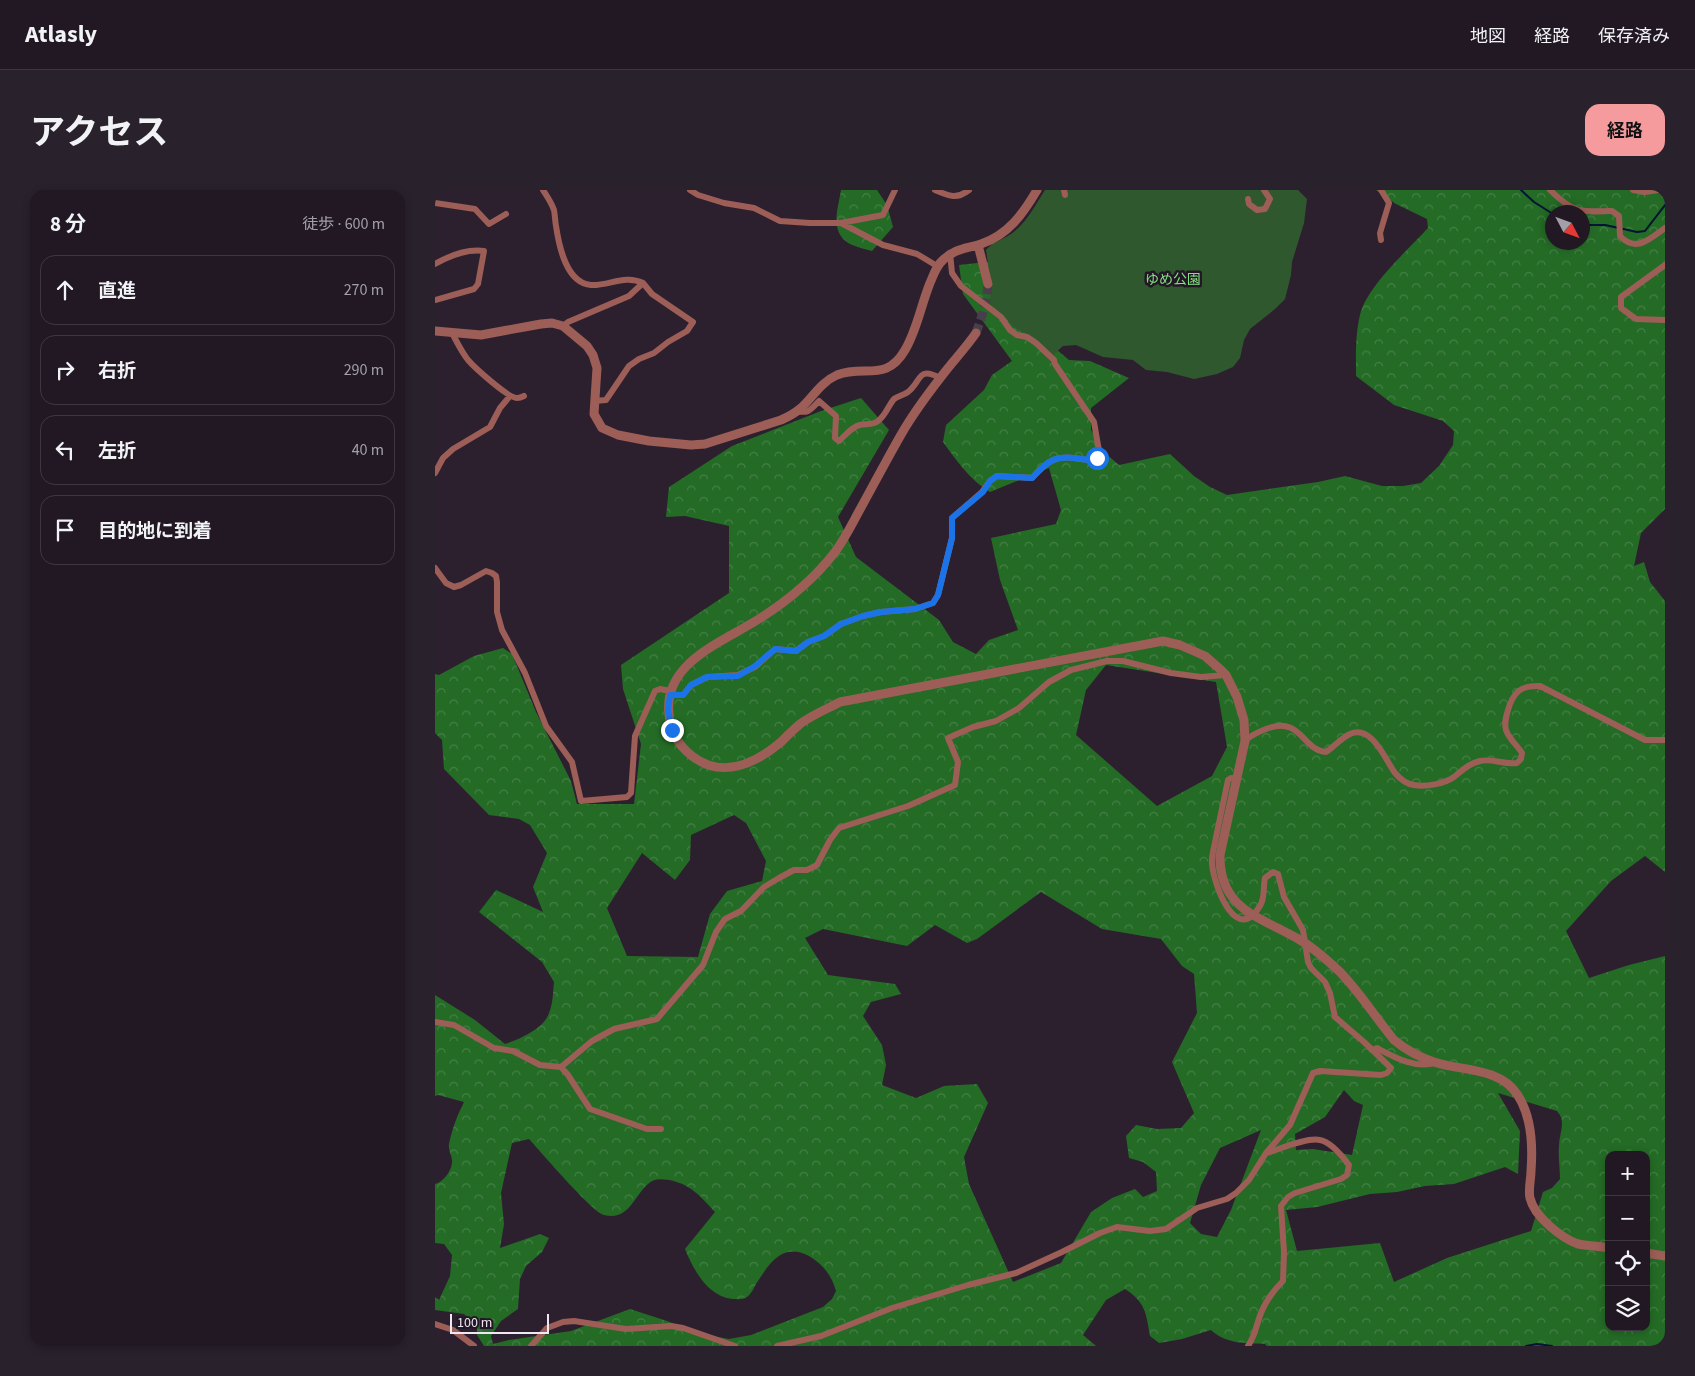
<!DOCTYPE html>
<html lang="ja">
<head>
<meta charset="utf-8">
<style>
	body { margin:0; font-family:"Source Sans 3","Noto Sans JP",sans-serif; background:#29212b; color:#f1f3f6 }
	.controls { position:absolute; right:15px; bottom:15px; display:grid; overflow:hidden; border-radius:10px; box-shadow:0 2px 8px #0003 }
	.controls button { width:45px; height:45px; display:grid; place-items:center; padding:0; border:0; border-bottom:1px solid #3e3741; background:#211823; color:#f1f3f6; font:25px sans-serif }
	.compass { position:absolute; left:1110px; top:15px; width:45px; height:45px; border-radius:50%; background:#211823; box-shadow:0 2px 8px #0003; rotate:131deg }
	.scale { position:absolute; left:15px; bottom:12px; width:99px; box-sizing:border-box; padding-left:5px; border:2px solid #efe7f2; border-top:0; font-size:14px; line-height:18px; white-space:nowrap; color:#efe7f2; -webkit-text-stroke:4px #221725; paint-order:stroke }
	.stop { position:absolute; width:15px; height:15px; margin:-11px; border:4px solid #1a73e8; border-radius:50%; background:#fff }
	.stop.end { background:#1a73e8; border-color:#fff; box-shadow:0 1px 5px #0008 }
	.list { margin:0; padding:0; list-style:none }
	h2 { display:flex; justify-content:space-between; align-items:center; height:65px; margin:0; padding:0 20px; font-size:21px }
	h2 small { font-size:16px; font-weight:400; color:#a2a0a6 }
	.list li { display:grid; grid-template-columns:32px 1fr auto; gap:15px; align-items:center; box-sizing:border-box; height:70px; margin:0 10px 10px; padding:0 10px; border:1px solid #3e3741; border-radius:15px }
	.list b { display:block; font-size:19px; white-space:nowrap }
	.list em { font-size:16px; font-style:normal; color:#a2a0a6 }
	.icon { flex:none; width:28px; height:28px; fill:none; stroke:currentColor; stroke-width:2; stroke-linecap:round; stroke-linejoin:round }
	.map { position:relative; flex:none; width:1230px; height:1156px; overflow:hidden; border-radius:15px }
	header { display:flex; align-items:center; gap:30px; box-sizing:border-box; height:70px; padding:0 25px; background:#211823; border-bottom:1px solid #3e3741 }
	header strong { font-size:24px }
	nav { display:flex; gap:28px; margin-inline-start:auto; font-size:18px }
	.intro { display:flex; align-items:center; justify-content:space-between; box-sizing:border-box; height:120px; padding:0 30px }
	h1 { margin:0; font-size:35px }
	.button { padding:12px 22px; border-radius:15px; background:#f59b9d; color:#111; font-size:18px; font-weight:700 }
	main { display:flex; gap:30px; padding:0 30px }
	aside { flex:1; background:#211823; border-radius:15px; box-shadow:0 2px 8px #0003 }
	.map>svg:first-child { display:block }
</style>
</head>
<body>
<header>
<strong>Atlasly</strong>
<nav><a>地図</a><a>経路</a><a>保存済み</a></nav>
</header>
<div class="intro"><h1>アクセス</h1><a class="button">経路</a></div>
<main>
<aside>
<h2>8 分<small>徒歩 · 600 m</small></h2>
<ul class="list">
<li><svg class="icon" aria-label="ahead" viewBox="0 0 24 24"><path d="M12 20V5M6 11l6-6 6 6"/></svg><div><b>直進</b></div><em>270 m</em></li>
<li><svg class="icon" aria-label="right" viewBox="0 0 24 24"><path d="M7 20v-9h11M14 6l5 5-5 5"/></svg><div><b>右折</b></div><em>290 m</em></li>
<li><svg class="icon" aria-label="left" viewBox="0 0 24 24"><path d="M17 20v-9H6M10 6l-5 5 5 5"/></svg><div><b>左折</b></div><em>40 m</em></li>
<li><svg class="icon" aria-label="arrive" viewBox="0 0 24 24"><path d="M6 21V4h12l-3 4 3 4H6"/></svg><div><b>目的地に到着</b></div></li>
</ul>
</aside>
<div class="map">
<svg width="1230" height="1156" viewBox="0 0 1230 1156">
	<defs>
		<pattern id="forest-crowns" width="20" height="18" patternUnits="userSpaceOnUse" patternTransform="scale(1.25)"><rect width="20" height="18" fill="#246b26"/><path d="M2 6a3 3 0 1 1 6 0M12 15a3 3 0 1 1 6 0" fill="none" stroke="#448046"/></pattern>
	</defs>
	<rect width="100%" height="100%" fill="#2c202f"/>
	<path fill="url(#forest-crowns)" fill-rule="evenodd" d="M406,0h36l10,15 6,22 -21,24c-7,-2 -16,-4 -22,-7 -21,-12 -12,-35 -9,-54z
		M941,0h289v319l-24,24 -7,33 10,-4 6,20 15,19v271l-20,-16 -34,25 -45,50 23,47 40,-13 36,-9v390h-398l-2,-2c-20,-1 -39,0 -54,-14l-29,9 -23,4 -9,-7c-4,-23 -4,-33 -25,-47l-19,11 -23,35 13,11h-612l-7,-11v-10l-13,-11 -29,-4v-13l4,3 11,-24 2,-21 -8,-11 -9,-1v-59c8,-2 16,-12 17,-21 1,-6 -4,-12 -3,-19 3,-15 8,-28 15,-42l-26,-7 -3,1v-101l40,25 30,24c13,-4 40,-16 44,-31 4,-9 4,-21 5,-31l-12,-20 -63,-50 17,-22 47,22 -10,-25 14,-34 -17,-28 -11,-6 -30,-4 -45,-46 -2,-29 -7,-7v-59l4,1 35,-19 29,-8 9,6 24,58 35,69 6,23h57l7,-60 -18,-55 -2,-24 108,-72v-67l-44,-10 -19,1 3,-30 63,-41 89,-35 40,-13 28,32 -51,87 18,40 83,63 14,22 23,12 13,-14 29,-10 -18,-50 -9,-42 65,-14 5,-14 -12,-42 -59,24c-20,-12 -34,-32 -47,-50l3,-17 38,-35 8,-15 20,-14 -49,-67 -4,-29 55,-6 10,63 45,38 21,1 39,17 -38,30v22l14,23 14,12 51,-11 24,22 16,11 17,8 91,-13 27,-6 37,10h21l18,-3 18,-17 14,-21 1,-14 -11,-10 -49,-16 -38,-29c0,-20 -1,-40 4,-61 7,-29 48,-65 68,-87l-1,-9 -31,-15zM1118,22h30v30h-30zM671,475l110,17 11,65 -15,29 -55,30 -81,-71 10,-45zM299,625l12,8 20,38 -4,20 -35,10 -17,23 -12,43 -71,-1 -20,-48 35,-55 33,27 15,-20 1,-25zM606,702l61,37 59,10 21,27 12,8 3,39 -25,49 22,51 -13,15 -24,1 -21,-4 -10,11 3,22 14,4 13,10 1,19 -14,6 -8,-8 -23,9 -21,14 -30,51 -48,19 -44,-98 -5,-27 24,-54 -11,-19 -33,2 -28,12 -34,-13 4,-20 -4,-20 -19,-29 8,-14 30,-8 -6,-10 -67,-9 -23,-37 18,-9 84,17 28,-21 32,18 10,-4zM909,900l10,11 9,4 -11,50 -39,-6 -17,1 -1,-16 30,-17zM1063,903l59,18c10,11 2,22 2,35 -1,11 1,22 1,33l-8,9 -9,4 -12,39 -84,27 -53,24 -14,-39 -83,8 -11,-41 31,-3 53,-13 27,-2 28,-6 29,-2 51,-17 13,7 2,-43zM826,940l-30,80 -14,27 -16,-3 -11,-11 11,-38 19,-37zM94,949c12,13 63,73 75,76 25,6 29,-18 44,-31 6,-6 13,-5 21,-4 22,4 32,17 46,32l-30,37c8,20 23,48 48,50 4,0 10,1 14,-2 4,-3 7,-9 9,-13 13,-20 26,-42 53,-28 14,8 23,20 27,35l-4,8 -9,8 -72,28 -22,4 -33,-6 -29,-12 -37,-12 -59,22 -62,9 -16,4 -2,-8 10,-15 17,-12 2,-30 6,-13 16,-14 7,-14 -9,-4 -40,14 4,-24 -3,-31 11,-50zM1174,965h37v172h-37z"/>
	<path fill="#2f582e" d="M610,0h253l9,9 -3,24 -12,39 -1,13 -6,24 -10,10 -25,20 -6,11 -4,18 -7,9 -16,7 -23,5 -27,-7 -21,-2 -13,-10 -30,-3 -27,-12 -13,1 -11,10 -18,-19 -18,-8 -16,-17 -10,-7 1,-21 -5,-34c7,-9 20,-11 29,-19 13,-11 21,-27 30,-41z"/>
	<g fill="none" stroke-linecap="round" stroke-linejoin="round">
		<path stroke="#001436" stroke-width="2" d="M1086,0l13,12 19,12
			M1148,35h22l32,7 8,-1 20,-26
			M1091,1156l11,-2 15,2"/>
		<path stroke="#493e4c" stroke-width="9" stroke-dasharray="9 4.5" stroke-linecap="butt" d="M541,143c6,-17 11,-31 12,-49"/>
		<path stroke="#9d5e57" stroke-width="6" d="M108,0c4,6 9,14 11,20 1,5 1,11 2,16 3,20 10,57 35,59 18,1 34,-11 52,-2
			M255,0l8,5 26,8 30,5 26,13 30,2h31l42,22 34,9 20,12
			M500,0c14,6 21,10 34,0
			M629,0l1,5
			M946,0l8,13 -9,30 1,7
			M1115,0c23,23 30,22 62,21l7,5 1,20c16,17 30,3 45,-8
			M1198,0l12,2 13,-2
			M813,9l1,5 8,6 8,-1 5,-10 -6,-9
			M0,13l40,6 14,15 17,-10
			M406,33l42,-8 12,-25
			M0,74c14,-8 33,-15 49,-13l-6,33 -4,5 -39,11
			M1230,75l-44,32v11l15,11 29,1
			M128,136l5,-4 61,-26 14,-13 9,11 41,28 -6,9 -19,11 -14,11 -15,6 -10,7 -23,34 -12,1
			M17,143c5,9 9,18 16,27 6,7 40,38 49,38 2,0 5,-1 7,-2
			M362,221c12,3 14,-2 22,-10l17,15 -1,22 4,3c6,-5 12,-14 21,-16 6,-2 12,1 18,-4 8,-6 10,-15 16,-22 4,-3 10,-4 14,-7 14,-11 9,-26 32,-14
			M0,283l8,-15 10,-9 37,-22 10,-19 10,-12
			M0,378l11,15 8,4 7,-2 25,-14 6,2 4,3 1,6v30l5,18 23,43 21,53 26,36 9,39 46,-4 4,-4 4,-57 20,-45 5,-2 11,2
			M235,505h13l8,-10 16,-8 31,-2 17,-8 20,-18 21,2 12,-9 16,-6 17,-12 22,-8 18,-4 34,-3 18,-6 5,-8 14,-57v-20l30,-26 8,-11 7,-5 35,2c16,-18 25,-24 49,-19 7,1 11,2 16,-1l2,-7 -5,-29 -39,-58 -1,-4 -18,-17 -9,-6 -10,-2 -7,-5 -9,-13 -40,-31 -9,-13 -2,-20
			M810,551c6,-6 13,-9 21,-12 35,-14 37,22 60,23 8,-5 15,-14 24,-18 22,-10 36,27 45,39 5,6 11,11 19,12 12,2 30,-1 40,-8 9,-7 14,-13 26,-16 12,-3 24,4 37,2l4,-4 1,-6c-5,-8 -13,-14 -16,-23 -2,-7 0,-13 2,-20 5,-17 12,-25 32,-24l105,54h20
			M0,832l19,3 40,23 19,3 27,14 21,2 7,8 22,34 57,20h14
			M938,860l4,-2c17,9 38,21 58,15
			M126,877l31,-26 22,-12 43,-10 46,-54 13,-33 9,-13 16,-8 23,-24 15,-9 15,-8h13l10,-5 13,-25 9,-12 69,-22 47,-21 3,-23 -10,-24 25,-11 23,-6 23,-13 30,-26 22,-12 36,-9h16l48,12 30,4 25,-2
			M0,1134l18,6 21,16
			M96,1156l16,-18 16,-6 11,-1 52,8 45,-3 12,2 52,18
			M342,1156l44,-10 71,-28 76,-23 48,-12 46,-21 38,-19 17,-6 33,4 16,-2 31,-21 30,-9 9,-6 13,-13 17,-27 24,-28 23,-52 7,-2 61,4 6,-2 4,-5 -27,-26 -29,-25 -5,-24 -5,-11 -14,-14 -3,-6 -5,-32 -19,-33 -6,-23 -5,-2 -8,6c-2,8 0,18 -4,26 -24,44 -47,-18 -49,-40 -1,-9 3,-19 4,-27 4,-19 8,-38 12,-57l3,-2 5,1
			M813,1156c8,-12 8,-21 13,-33 5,-13 12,-22 22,-32l1,-29 -3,-46 7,-9 7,-4 46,-14 6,-4 2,-10c-6,-8 -18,-23 -29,-25 -13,-3 -40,9 -53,13"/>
		<path stroke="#9d5e57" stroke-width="9" d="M543,55l10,39
			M0,141l46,4 60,-11 11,-1 11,3 24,20 6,9 4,13 -3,46 8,14 16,7 31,6 42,4 14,-1 76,-24c7,-3 14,-7 20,-12 12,-11 20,-26 36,-33 27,-11 49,8 68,-25 12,-20 16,-45 25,-67 4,-9 6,-17 13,-23 13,-12 23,-11 38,-16 27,-9 42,-30 56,-54
			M541,143c-11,16 -24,29 -35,44 -14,18 -28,37 -39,56 -15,26 -29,53 -44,80 -7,13 -14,27 -23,39 -20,26 -45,47 -73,65 -36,24 -99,44 -93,97 1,18 9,31 23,42 30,23 63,8 89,-14 6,-6 12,-12 19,-18 12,-9 27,-15 40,-22l323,-61 17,4 25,11 16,14 5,5 11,22 7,23 1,21 -25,114c-1,55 41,62 80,85 14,8 27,20 39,31 19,19 37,47 55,69 12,10 25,17 40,22 26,9 65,5 83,32 15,22 16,51 14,77 0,8 -3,19 -1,27 4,18 31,40 48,46 10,2 21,2 31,4
			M1211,1063l19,3"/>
	</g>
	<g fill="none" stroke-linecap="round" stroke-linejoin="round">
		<path stroke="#1a73e8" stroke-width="6" d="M237,540l-4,-20 2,-15h13l8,-10 16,-8 31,-1 17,-10 20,-17 21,2 12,-9 16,-6 17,-12 22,-8 18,-4 34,-3 18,-6 5,-8 14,-57v-20l31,-26 7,-11 7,-5 35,2c16,-18 25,-24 49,-19 7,1 11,2 16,-1"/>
	</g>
	<g text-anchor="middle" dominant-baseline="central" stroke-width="5" stroke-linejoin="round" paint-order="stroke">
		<g font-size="14" fill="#83df81" stroke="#221725">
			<text x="738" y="90">ゆめ公園</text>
		</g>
	</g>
</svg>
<div class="controls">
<button>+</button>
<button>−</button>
<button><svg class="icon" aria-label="locate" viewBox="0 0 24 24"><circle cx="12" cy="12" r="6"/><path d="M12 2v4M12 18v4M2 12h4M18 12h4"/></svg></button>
<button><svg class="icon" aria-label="layers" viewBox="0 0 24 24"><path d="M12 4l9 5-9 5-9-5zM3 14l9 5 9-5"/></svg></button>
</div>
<svg class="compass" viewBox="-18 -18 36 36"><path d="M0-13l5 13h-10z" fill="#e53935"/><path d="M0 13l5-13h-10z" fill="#a2a0a6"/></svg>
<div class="scale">100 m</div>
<div class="stop" style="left:662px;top:268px"></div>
<div class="stop end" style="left:237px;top:540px"></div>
</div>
</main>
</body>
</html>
